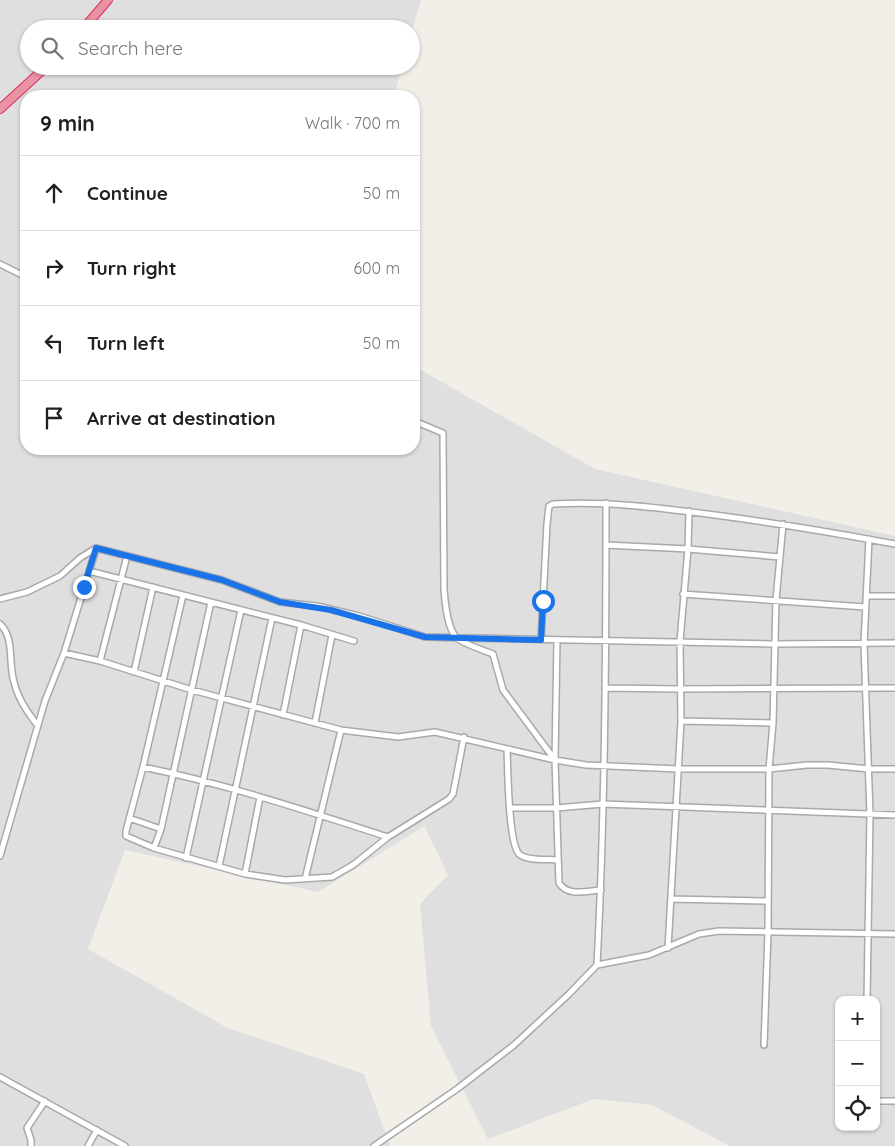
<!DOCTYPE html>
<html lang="en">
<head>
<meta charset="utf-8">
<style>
	body { margin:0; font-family:Quicksand,sans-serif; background:#f6f6f6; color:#202124 }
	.controls { position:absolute; right:15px; bottom:15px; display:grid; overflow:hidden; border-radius:10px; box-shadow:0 1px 4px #0004 }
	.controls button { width:45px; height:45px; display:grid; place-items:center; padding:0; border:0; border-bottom:1px solid #e0e0e0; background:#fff; color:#202124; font:25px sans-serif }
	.stop { position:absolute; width:15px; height:15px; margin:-11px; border:4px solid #1a73e8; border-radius:50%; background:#fff }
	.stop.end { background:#1a73e8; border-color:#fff; box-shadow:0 1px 5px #0008 }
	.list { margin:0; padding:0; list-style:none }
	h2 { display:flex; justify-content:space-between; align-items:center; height:65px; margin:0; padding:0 20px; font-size:21px }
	h2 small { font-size:16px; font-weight:400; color:#757577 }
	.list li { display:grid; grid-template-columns:32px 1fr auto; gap:15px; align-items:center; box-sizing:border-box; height:75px; padding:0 20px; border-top:1px solid #e0e0e0 }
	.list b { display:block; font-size:19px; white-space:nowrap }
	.list em { font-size:16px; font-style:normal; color:#757577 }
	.icon { flex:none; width:28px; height:28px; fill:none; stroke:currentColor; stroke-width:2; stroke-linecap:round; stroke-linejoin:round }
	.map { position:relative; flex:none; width:895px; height:1146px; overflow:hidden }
	.search { position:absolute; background:#fff; box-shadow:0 1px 4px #0004; left:20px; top:20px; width:400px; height:55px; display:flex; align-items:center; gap:12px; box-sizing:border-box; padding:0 18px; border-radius:28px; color:#757577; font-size:19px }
	.panel { position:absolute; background:#fff; box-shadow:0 1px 4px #0004; left:20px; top:90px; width:400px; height:365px; border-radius:20px }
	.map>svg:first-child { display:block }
</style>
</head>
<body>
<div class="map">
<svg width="895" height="1146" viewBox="0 0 895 1146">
	<rect width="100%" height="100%" fill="#f2efe9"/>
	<path fill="#e0dfdf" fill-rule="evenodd" d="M0,0h421l-10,33v-4h-382v37h373l-8,30h-368v353h388v-83l181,103 300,67v610h-165l-78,-41 -58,-6 -106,40 -57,-113 -11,-122 28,-29 -24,-50 -1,2 -105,65 -193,-42 -37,99 140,79 136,46 26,72h-390zM839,1000h37v127h-37z"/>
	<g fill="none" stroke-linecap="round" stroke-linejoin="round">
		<g stroke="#a9a9a9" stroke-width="8">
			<path id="minor" d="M0,264l26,13
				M414,421l29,12 1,156c1,13 3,40 13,49 5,5 28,13 36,16l10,36 52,70 31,5 93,4h90l38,-4h21l41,4h26
				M606,545l82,4 92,8
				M89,571l212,54 53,16
				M683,594l182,13
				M183,595l-40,172 -17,64v5l28,12 91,26 40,6 47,-3 21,-12 35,-28 61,-38 4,-5 11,-57
				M866,596h29
				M0,599l27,-7 33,-16 20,-18 16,-10 126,32 58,22 37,4 42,10 66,21 349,7 121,-1
				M0,624c15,14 8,39 14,58 4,17 14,31 24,44
				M541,640l6,-116 2,-18 4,-2c54,-3 108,4 162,11 61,8 120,18 180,29
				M557,640l-2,120 4,123c9,14 27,8 42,7
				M64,653l32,-104
				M100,661l27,-105
				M134,672l19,-85
				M605,688l75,1 215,-1
				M283,715l18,-90
				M681,721l92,2
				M315,723l17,-88
				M507,750c1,19 1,92 12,104 7,7 28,5 38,6
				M143,767c83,17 164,44 245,70
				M511,808h45l47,-4 292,11
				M129,818l32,11
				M154,848l7,-19 50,-227
				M0,856l45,-155 19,-48 36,8 92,29 149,40 57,7 37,-5 120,28
				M186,858l55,-248
				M219,866l53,-248
				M245,874l15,-77
				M305,879l36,-149
				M671,899l97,2
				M668,948l13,-227 -1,-80 8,-92 1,-38
				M597,965c8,-153 9,-308 9,-462
				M867,1000l3,-186 -6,-170 5,-105
				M764,1045l4,-113 1,-163 4,-46 3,-123 7,-76
				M0,1077l125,69
				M876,1101h19
				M31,1146v-6l-4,-12 18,-27
				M88,1146l9,-16
				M374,1146l83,-57 57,-44 55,-51 28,-29 52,-10 50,-21 20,-3 176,3"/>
		</g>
		<g stroke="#dc2a67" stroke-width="10">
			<path id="highway" d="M83,29l25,-29
				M0,109l47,-43"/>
		</g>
		<use href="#minor" stroke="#fff" stroke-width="5"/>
		<use href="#highway" stroke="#e892a2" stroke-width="8"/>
	</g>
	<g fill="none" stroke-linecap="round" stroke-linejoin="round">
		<path stroke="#1a73e8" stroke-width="6" d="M84,587l12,-39 126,32 58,22 51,8 94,27 116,3 2,-39"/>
	</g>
</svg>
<div class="controls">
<button>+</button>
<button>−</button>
<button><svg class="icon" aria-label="locate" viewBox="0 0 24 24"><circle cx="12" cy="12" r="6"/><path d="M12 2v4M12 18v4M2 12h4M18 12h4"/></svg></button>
</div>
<div class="stop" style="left:543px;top:601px"></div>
<div class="stop end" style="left:84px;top:587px"></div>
<div class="search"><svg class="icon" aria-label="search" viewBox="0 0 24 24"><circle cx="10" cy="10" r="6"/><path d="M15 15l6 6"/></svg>Search here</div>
<section class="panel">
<h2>9 min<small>Walk · 700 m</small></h2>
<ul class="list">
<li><svg class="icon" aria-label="ahead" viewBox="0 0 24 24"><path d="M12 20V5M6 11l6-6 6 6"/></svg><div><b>Continue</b></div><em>50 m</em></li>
<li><svg class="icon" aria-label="right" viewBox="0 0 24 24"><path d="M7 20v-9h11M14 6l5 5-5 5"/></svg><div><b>Turn right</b></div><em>600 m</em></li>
<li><svg class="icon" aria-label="left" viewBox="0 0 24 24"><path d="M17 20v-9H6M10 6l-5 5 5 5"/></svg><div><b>Turn left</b></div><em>50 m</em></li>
<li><svg class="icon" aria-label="arrive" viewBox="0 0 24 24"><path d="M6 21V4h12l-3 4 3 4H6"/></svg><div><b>Arrive at destination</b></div></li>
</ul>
</section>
</div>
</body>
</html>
